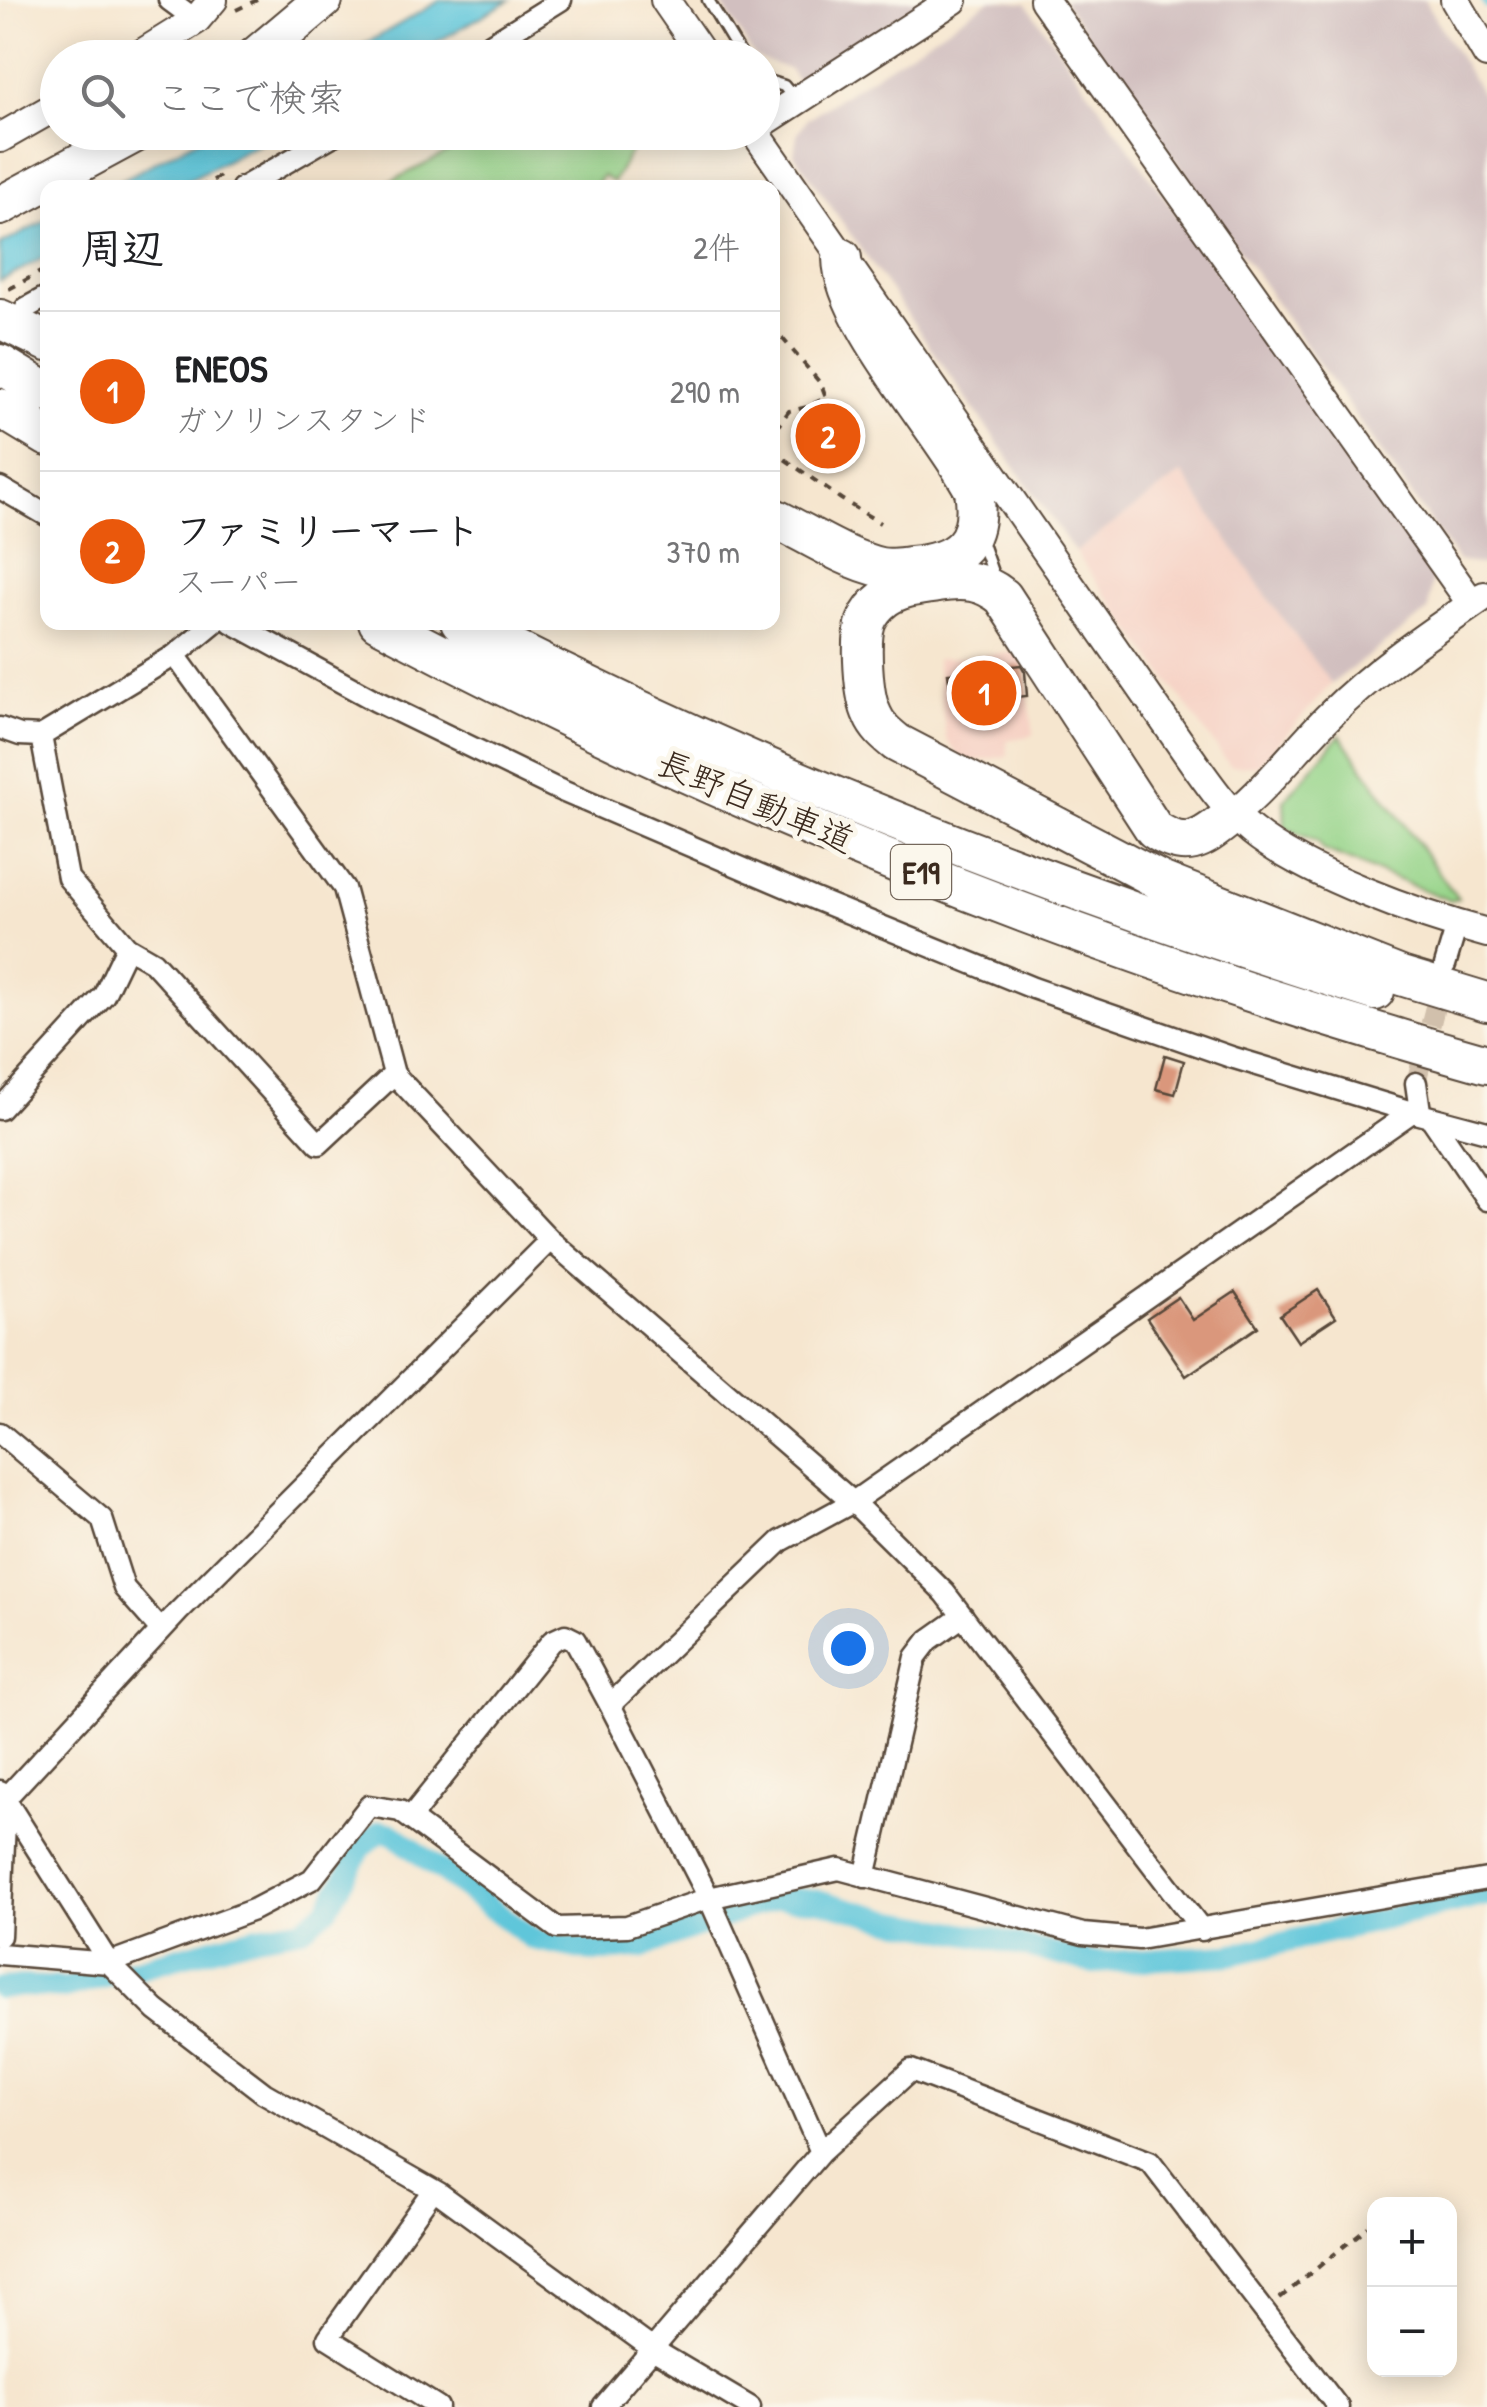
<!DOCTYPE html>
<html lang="ja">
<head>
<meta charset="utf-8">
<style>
	body { margin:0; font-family:"Patrick Hand","Klee One",sans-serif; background:#f2f2f2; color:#202124 }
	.controls { position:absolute; right:30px; bottom:30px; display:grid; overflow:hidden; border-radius:20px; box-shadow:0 5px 25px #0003 }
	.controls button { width:90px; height:90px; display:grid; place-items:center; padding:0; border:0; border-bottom:2px solid #e0e0e0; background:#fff; color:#202124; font:50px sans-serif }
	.you { position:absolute; left:848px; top:1648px; width:35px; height:35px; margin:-25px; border:8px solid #fff; border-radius:50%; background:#1a73e8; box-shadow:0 0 0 15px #1a73e833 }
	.badge { display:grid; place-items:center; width:65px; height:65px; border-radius:50%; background:#ea580c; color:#fff; font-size:32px; font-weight:700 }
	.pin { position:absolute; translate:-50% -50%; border:5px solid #fff; box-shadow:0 2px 10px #0006 }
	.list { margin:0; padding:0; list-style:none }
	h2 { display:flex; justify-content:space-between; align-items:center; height:130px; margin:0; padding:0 40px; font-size:42px }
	h2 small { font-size:32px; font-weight:400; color:#757577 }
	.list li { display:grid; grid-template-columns:65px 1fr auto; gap:30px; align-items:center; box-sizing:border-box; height:160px; padding:0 40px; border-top:2px solid #e0e0e0 }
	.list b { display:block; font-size:38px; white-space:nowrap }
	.list p { margin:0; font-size:32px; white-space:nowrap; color:#757577 }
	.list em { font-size:32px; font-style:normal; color:#757577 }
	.icon { flex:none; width:55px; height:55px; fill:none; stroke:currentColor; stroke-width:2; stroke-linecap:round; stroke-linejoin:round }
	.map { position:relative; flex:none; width:1487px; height:2407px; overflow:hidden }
	.search { position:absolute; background:#fff; box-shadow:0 5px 25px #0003; left:40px; top:40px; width:740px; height:110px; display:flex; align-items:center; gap:25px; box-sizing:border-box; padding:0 35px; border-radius:55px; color:#757577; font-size:38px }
	.panel { position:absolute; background:#fff; box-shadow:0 5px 25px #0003; left:40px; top:180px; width:740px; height:450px; border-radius:20px }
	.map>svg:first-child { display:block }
</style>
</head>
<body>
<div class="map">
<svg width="1487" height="2407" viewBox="0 0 1487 2407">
	<rect width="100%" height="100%" fill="#fbf7ec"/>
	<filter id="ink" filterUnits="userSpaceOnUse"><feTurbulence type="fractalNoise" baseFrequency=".01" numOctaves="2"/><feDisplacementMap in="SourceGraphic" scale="20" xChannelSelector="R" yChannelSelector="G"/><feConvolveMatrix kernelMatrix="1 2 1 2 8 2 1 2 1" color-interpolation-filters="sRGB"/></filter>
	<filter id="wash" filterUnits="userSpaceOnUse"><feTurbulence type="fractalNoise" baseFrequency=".0048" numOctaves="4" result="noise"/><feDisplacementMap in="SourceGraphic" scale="40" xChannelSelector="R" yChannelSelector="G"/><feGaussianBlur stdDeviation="2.25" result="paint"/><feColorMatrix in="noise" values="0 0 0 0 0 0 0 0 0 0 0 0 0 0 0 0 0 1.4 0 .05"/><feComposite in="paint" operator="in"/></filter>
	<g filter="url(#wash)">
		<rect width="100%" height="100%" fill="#f6e6cf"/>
		<path fill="#f6d2c5" d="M1182,473l92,134 57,77 -72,81 -29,1 -155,-214z
			M1022,652l12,83 -27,5 1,16 -44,7 -18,-24 -10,-80z"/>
		<path fill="#d1bfbf" d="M719,0h205l-125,83 -9,-13 -35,-13z
			M990,0l36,3 407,571 -5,37 -97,73 -57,-77 -92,-134 -107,79 -281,-398 3,-20 10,-15z
			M1063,0h361l63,103v463l-29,-5z"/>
		<path fill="#97d48a" stroke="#697f54" stroke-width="2.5" d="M488,132h153v1l-28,49 -11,-6 -7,11h-215z
			M1340,735l118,164 -7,2 -128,-51 -5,-8 -33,-14 -1,-27z"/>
		<path fill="#5ec6da" stroke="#4c787c" stroke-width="2.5" d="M441,0h69l-99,57h-68z
			M209,133h69l-103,54h-66z
			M47,220v36l-47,25v-36z"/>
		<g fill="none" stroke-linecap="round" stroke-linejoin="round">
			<path stroke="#5ec6da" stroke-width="6" d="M1484,0l3,6"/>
			<path stroke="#5ec6da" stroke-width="22" d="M0,1988l23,-2 42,2 192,-52 46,-8 25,-20 34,-61 19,-16 12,3 139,105 64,13 47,-5 132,-49 43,2 73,20 95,17 107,26 137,-8 257,-60"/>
		</g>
		<g id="blocks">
			<path fill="#da977c" d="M1021,665l4,7 2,24 -75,8 -4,-31z
				M1165,1055l19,6 -9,33 -19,-5z
				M1318,1290l18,27 -38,25 -18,-27z
				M1235,1292l23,35 -72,49 -39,-58 31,-21 15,23z"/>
		</g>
	</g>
	<g filter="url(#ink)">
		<use href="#blocks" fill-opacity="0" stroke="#574639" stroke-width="2.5"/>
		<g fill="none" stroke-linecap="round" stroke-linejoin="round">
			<path stroke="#d1c0ac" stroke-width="20" stroke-dasharray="20 10" stroke-linecap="butt" d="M1416,1083l25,-100"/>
			<g stroke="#574639" stroke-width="15">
				<path id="lane" d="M708,0l35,58
					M762,79l22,7 10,12
					M980,538l14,40"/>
			</g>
			<g stroke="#574639" stroke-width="25">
				<path id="street" d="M169,0l27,20
					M468,58l93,-58
					M242,188l97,-56
					M26,308l22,-12
					M0,488l48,28
					M231,622l145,79 179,87 262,112 216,88 198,69 181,55 75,20
					M175,655l169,233 50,186 156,166 303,262 92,91 257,337
					M0,728l20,7 21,1 134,-81 40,-33
					M41,736l27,142 59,69 26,15 166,182 75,-70
					M1445,965l12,-40
					M1416,1083l4,28
					M0,1109l104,-114 23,-48
					M1431,1118l56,82
					M0,1433l102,86 22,69 37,42
					M0,1791l109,172 47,47 108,83 175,100 215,157 96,57
					M410,1818l142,-177 13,-6 10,5 35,65
					M865,1877l51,-220 13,-17 34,-24
					M0,1936l6,-138 172,-186 372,-372
					M0,1954l109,9 144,-53 59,-31 57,-73 31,5 157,117 70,-2 82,-28 130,-29 244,65 56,5 348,-60
					M821,2152l90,-82 239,92 188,245
					M433,2190l-105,148 110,69
					M603,2407l218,-255 -112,-254 -99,-193 171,-164 72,-39 559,-390"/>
			</g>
			<g stroke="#574639" stroke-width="32">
				<path id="secondary" d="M665,0l40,58
					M1044,0l428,604
					M1455,0l32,54
					M135,58l61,-38 17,-20
					M762,123l191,-123
					M755,132l432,621c19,27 39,57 65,78 53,43 168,84 235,102
					M0,138l58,-33
					M1234,814c37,-30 63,-67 97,-100 45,-45 101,-82 153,-118"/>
			</g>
			<g stroke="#574639" stroke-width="42">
				<path id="highway" d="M254,58l69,-58
					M0,206l137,-74
					M0,319l48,23
					M0,364l48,29
					M0,408l48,29
					M772,517c30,14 77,44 108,50 10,2 21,0 31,-1 49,-4 71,-25 63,-76 -32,-61 -131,-169 -132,-232
					M378,622c352,186 726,335 1109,442
					M460,622c292,151 601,271 915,369
					M1234,814c-30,23 -45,40 -80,15l-151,-232c-21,-17 -39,-18 -66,-14 -17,3 -37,4 -52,15 -8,6 -15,14 -19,24 -6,19 -3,74 6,92 5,13 15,21 25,29l266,139 238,94 86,26"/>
			</g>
			<path stroke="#574639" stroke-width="4" stroke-dasharray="8 8" stroke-linecap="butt" d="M236,10l21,-10
				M431,58l18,-11
				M199,188l27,-15
				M9,289l39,-21
				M772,326l49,58 5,13 -18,10 -19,4 -17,23
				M772,450l69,49 39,24
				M1396,2204h1
				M1280,2298l94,-76"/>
			<use href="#lane" stroke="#fff" stroke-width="10"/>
			<use href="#street" stroke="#fff" stroke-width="20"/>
			<use href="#secondary" stroke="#fff" stroke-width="28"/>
			<use href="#highway" stroke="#fff" stroke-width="38"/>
		</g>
	</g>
	<g text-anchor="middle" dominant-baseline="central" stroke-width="10" stroke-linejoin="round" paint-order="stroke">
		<rect fill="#fbf7ec" stroke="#75685c" stroke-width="2.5" x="891" y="845" width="60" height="54" rx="8"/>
		<g font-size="32" font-weight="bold" fill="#3b2a1e">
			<text x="921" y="872">E19</text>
		</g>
		<g font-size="35" fill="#3b2a1e" stroke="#fbf7ec">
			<text transform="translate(756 801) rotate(23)">長野自動車道</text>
		</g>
	</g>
</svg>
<div class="controls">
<button>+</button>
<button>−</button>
</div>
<div class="you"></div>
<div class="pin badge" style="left:984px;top:693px">1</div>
<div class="pin badge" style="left:828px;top:436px">2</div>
<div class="search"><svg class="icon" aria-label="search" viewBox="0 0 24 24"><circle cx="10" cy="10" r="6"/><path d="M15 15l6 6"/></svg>ここで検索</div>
<section class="panel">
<h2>周辺<small>2件</small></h2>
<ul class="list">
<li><span class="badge">1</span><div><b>ENEOS</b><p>ガソリンスタンド</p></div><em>290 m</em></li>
<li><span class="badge">2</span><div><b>ファミリーマート</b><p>スーパー</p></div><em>370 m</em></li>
</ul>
</section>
</div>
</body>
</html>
